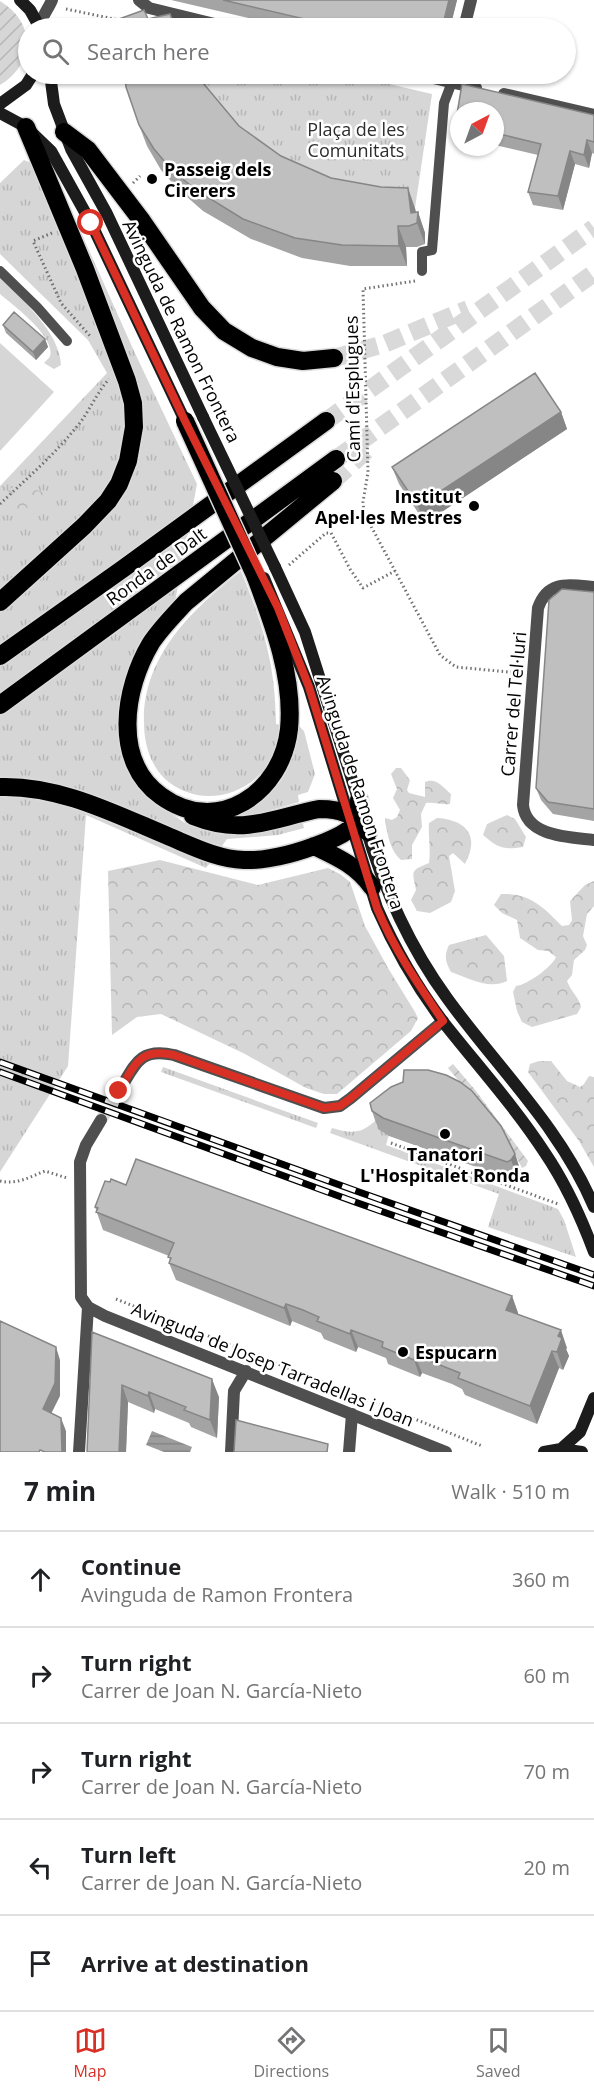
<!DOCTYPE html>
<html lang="en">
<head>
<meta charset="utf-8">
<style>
	body { margin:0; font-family:"Open Sans",sans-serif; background:#f6f6f6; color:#202124 }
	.compass { position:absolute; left:450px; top:102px; width:54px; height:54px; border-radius:50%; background:#fff; box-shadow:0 2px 4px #0004; rotate:41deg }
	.stop { position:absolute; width:18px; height:18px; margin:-14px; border:4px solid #d93025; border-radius:50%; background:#fff }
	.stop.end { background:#d93025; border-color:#fff; box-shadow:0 2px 6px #0008 }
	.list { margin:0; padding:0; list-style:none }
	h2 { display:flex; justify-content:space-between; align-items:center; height:78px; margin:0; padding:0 24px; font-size:26px }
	h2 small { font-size:20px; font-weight:400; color:#757577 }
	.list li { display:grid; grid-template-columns:39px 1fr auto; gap:18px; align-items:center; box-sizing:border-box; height:96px; padding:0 24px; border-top:2px solid #e0e0e0 }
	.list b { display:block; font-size:22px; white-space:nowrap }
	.list p { margin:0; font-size:20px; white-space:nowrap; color:#757577 }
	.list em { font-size:20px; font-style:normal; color:#757577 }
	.icon { flex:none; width:33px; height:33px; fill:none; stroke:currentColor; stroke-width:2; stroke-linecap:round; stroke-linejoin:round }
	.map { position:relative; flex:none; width:594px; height:1452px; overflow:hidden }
	.search { position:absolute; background:#fff; box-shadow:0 2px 4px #0004; left:18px; right:18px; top:18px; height:66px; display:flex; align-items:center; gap:15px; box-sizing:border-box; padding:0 21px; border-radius:33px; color:#757577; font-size:22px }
	.sheet { height:558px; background:#fff }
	nav { display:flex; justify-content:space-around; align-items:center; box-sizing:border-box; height:84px; border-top:2px solid #e0e0e0; background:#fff; font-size:16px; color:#757577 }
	nav a { display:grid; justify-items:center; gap:3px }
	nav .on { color:#d93025 }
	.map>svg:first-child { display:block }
</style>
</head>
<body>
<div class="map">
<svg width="594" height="1452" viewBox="0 0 594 1452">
	<defs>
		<pattern id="grass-tufts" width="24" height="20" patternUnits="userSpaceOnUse" patternTransform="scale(1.5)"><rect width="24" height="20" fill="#d6d6d6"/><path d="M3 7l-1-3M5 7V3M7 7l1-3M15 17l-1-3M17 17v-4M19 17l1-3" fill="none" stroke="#b6b6b6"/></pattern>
		<pattern id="forest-crowns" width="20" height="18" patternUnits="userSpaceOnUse" patternTransform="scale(1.5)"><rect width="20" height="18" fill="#d6d6d6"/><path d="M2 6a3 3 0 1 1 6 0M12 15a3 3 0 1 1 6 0" fill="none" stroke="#b6b6b6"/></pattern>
		<pattern id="garden-furrows" width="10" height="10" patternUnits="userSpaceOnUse" patternTransform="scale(1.5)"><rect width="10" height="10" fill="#d6d6d6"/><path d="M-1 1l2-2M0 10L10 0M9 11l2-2" fill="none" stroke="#b6b6b6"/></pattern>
		<pattern id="water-rules" width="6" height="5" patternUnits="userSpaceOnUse" patternTransform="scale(1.5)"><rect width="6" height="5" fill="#9d9d9d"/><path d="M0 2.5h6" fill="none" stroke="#858585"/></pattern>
	</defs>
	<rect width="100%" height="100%" fill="#fff"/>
	<path fill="url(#grass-tufts)" d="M193,74h153l86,20 -17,114h-27l-122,-47z
		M24,160l30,12 80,179 63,133 -22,118 -30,33 -15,33 13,119 22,22 20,14 28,8 89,-10 2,7 -26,7 -51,4 -21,29 -120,-53 -18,251 -68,106v-686l107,-113 -19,-33 -88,-86v-71z
		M0,278c22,21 60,55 61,87l-7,4 -10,-6c1,-1 6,-6 6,-7 6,-19 -37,-51 -50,-62z
		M241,571c23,56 34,93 35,153l5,1c-2,12 -4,25 -10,35 -23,38 -74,49 -107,18 -14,-14 -20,-35 -20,-55 -2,-66 48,-114 97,-152z
		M297,724l7,7 11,43 -7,18 -10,3 1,7 -41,12 -23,2c45,-24 58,-41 62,-92z
		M163,1067l155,56 -2,5 -155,-56z
		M377,1119c-4,10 5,12 13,12l-4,14 172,64 6,11 12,37 -88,-30 11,-33 -169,-61 2,-5c20,6 30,6 45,-9z"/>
	<path fill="url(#forest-crowns)" d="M22,487l26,6v10l-10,6c-11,-2 -17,-3 -24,6h-13c-1,-11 2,-19 10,-27z
		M396,768h5l9,12 -3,10 2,3 16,4v-15c11,-5 18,5 26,12l-1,10c-9,1 -15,-2 -24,-1l-5,11 1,13 -10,18v14l-11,1c-11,-9 -13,-25 -16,-38v-4l7,2 5,-3 3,-7 -7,-12 4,-9 -6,-15z
		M507,815l8,4 11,18 -3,10c-20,3 -25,1 -40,-12l4,-11z
		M437,818c30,2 43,18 28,46l-12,-11 -4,3 6,35 -4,11 -21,11 -13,-2 -6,-11 5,-10c-4,-20 -6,-19 13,-27 2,-13 -1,-27 0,-40z
		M160,860l98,25 70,-17 12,6 10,8 15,44 23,42 27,44 3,6 -7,13 -74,63h-13l-18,-6 -61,-34 -84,-40 -24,3 -25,18 -4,-164z
		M594,881v25l-7,8 -4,22 4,9 -2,5 -11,10 -2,15 -5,6c4,11 12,16 14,26l-4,7 -45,13 -10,-5 -5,-11 -4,-19 3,-6c11,-1 36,-19 40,-29l-8,-6 -10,-1 -18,-12 -3,-18 -15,-7 -8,-8 7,-11c29,-1 42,13 61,32l7,-1 3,-5 -2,-19 15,-16z
		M486,935l18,21 3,25c-18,9 -39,-3 -56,-9 -6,-11 -7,-16 -2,-27z
		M539,1061h12l16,20 13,6 4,-3 5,-8 5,1v90l-15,-26 -51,-69 2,-8z"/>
	<path fill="url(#garden-furrows)" d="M0,1c36,21 35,63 0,84z
		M453,1064l23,27 52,70 -2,5 -4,2c-19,-37 -47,-68 -74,-100z"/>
	<path fill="#d6d6d6" d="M0,343l54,49 -54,59z"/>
	<path fill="url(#water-rules)" d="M152,1431l40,16 -2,5h-26l-18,-7z"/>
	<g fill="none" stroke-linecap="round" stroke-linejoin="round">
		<path stroke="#d9d9d9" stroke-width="12" stroke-dasharray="12 6" stroke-linecap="butt" d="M101,1120l18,-29"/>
		<path stroke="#d9d9d9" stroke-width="18" stroke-dasharray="18 9" stroke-linecap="butt" d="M334,358l50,-14 84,-35
			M326,421l268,-193
			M336,459l258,-186
			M333,481l38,-35"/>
		<g stroke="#dbdbdb" stroke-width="21">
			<path id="highway" d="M64,132l24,18 54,71 60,87 22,23 28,17 25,9 26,4 31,-3
				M255,575c18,48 39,102 34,154 -7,64 -71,108 -128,67 -49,-35 -37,-108 -10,-153 10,-15 23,-28 35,-41l147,-121
				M0,602l84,-76 24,-25 11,-17 9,-23 6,-34 -1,-24 -6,-22 -42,-112 -59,-142
				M0,656l124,-88 202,-147
				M0,705l336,-246
				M0,787c60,-2 117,28 170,50 24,10 48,22 74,23 28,1 56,-8 81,-18 23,-9 34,-15 34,-42
				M193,816c50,20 77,3 126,-7 25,0 32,5 49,23
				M314,846c23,11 42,19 58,41"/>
		</g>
		<path stroke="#717171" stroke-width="3" stroke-dasharray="1.5 3" stroke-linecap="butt" d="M66,9l53,11
			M133,183l7,-7
			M52,233l-19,8 28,62 30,34
			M415,281l-52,8 5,183 -5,30 1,11 76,142 16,12 63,6
			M0,504c25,-24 52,-47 74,-74 14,-15 21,-35 35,-51
			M289,565l37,-32h5l19,36 13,19 32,-17
			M391,1143l167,61
			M0,1181c16,4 30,-4 45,-10l22,7
			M116,1299l366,147"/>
		<path stroke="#4f4f4f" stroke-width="10" d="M0,271l37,36 30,34
			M422,271v-19l10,-2 12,-147 8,-21"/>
		<path stroke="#4f4f4f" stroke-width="12" d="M139,0l10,8 82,20
			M40,28c0,-10 8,-18 12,-28
			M464,28l7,-28
			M416,74l60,14
			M504,94l90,21
			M594,587c-24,-2 -46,-8 -56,21l-15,197c3,32 47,32 71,35
			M119,1091c16,-26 20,-44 55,-36l150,53 16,-2 11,-8 92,-77
			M88,1307l17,9 341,136
			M79,1452l9,-145 -7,-10 -1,-135 6,-17 15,-25
			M231,1452l3,-61 12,-20
			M349,1452l3,-38"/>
		<path stroke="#1c1c1c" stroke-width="12" d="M20,0l10,10 10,18
			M50,74l4,30 17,45 36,65 96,203
			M0,104l26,-19 7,-11
			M0,113l26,14 25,24 40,72 94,198
			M275,567l30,65 55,173
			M264,578l45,109 68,221c18,41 40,79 67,115 34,43 71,84 101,130 21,31 36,64 49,99
			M365,825c18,63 44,121 82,173 49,68 114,130 147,209
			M561,1449l19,-17 14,-34
			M544,1452l17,-3 21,3"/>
		<use href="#highway" stroke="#000" stroke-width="18"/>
		<g stroke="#000" stroke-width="7">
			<path id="rail" d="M0,1062l359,130 235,83
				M0,1072l355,130 239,84"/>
		</g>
		<use href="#rail" stroke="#fff" stroke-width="4.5" stroke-dasharray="14" stroke-linecap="butt"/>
		<g stroke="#dbdbdb" stroke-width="21" stroke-linecap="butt">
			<path id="highway-bridge" d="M185,421l70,154"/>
		</g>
		<path stroke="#1c1c1c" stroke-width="12" d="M203,417l72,150"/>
		<use href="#highway-bridge" stroke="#000" stroke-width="18"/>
	</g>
	<path fill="#a4a4a4" d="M171,0h286l-7,28h-159z
		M203,83l36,43 42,30 50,22 84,30 1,4h2l7,21v11l-8,3h-11l1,19h-57l-48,-8 -51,-19 -48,-28 -25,-22 -17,-19 -14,-24 -8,-21z
		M462,84l132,31v39l-2,-1 -3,15 -14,-4 -12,46 -30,-5 -5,-13 10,-37 -43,-10v-34h-36v18l-3,-9z
		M3,325l42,14 3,8 -12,13 -30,-27z
		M561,412l6,17 -142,94 -26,-39 -7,-17z
		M594,592v229l-41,-7 -12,-14 -5,-12z
		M403,1082l112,72 6,18 -3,6 -5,2 -124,-44 -11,-7 -6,-18z
		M110,1182l16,3 386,111 6,17v1l49,34 -1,1 3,7 -6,14 -4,-2 -22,56 -72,-29 -3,-6 -10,-5 -30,-11 -2,4 -32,-13 -2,-6 -28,-11 -2,5 -32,-13 -3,-6 -12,-5 -17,-7 -2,5 -114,-46 -7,-17 1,-2 -1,-5 -66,-26 -8,-23z
		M92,1332l127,65 -2,41 -26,-11 -2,-4 -34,-14 -1,4 -26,-11 -2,50h-39z"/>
	<path fill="#868686" d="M449,0h8l-7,28h-8z
		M587,140l5,13 -3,15 -5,-13z
		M570,151l5,13 -12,46 -5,-14z
		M408,188l7,20 2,15 -6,-10z
		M418,212l7,21v11l-8,-21z
		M398,226l8,21 1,19 -8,-20z
		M45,339l3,8 -12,13 -3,-8z
		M561,412l6,17 -142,94 -7,-17z
		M515,1154l6,18 -3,6 -7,-18z
		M512,1296l6,17 -6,14 -6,-17z
		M286,1304l6,17 -2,5 -6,-18z
		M351,1330l7,17 -2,5 -6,-18z
		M561,1330l6,18 -1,1 3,7 -6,14 -6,-18 1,-16z
		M56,1347l4,13v36l-13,26 -4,-13z
		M552,1351l7,17 -22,56 -7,-18z
		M415,1355l7,18 -2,4 -6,-17z
		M212,1379l7,18 -2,41 -7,-18z
		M122,1385l6,17 -2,50h-7z
		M149,1392l6,17 -1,4 -6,-17z
		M61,1418l5,13v21h-4z"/>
	<path fill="#bfbfbf" stroke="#868686" stroke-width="1.5" d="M223,0h226l-7,28h-99z
		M144,10l4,9 22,-5 5,14h-54l-2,-9z
		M125,74h72l6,9 36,43 42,30 50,22 50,9 27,1 3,25 7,-1 -1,11 -8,3h-11l1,20 -57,-1 -47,-7 -52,-19 -47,-29 -25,-21 -17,-20 -15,-24 -13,-38z
		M462,84l132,31v27l-7,-2 -3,15 -14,-4 -12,45 -30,-4 13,-48 -46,-11v-22h-36v13h-1l1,-3 -3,-1z
		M14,312l31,27 -12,13 -30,-27z
		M535,373l26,39 -143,94 -26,-39z
		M562,589l32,3v217l-46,-7 -12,-14 13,-188z
		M404,1070h24l18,5 14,7 12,9 29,35 14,28 -4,6 -4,2 -124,-44 -11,-7 -2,-8 21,-16 12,-5z
		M136,1159l376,137 -6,14 55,20 -3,6 4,2 -5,14 -5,-1 -22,55 -72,-28 2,-5 -45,-18 -1,5 -32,-13 1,-5 -32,-12 -1,4 -33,-13 2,-4 -16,-7 -17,-6 -2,4 -115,-45 2,-5 -3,-1 6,-14 -78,-31 2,-4 -3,-1 10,-26 5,1 1,-3 15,6z
		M0,1321l56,26 -1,36 -12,26 18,9 1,34h-17l-5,-2 -1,2h-39z
		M92,1332l120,47 -2,41 -26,-10 2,-3 -37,-15 -1,4 -26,-11 -3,67h-32z
		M236,1420l92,24 -1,8h-93z"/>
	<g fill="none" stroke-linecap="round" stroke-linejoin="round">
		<path stroke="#d93025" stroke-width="8" d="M91,223l94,198 93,187 31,79 68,221c17,41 41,76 66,113l-92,77 -11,8 -16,2 -150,-53c-35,-8 -39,10 -55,36"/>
	</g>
	<g fill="#000" stroke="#fff" stroke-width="2">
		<circle cx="152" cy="179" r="6"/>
		<circle cx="474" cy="506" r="6"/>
		<circle cx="445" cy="1134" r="6"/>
		<circle cx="403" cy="1352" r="6"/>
	</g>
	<g text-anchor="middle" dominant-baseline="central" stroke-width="5" stroke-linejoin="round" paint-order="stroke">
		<g font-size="18" fill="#2d2d2d" stroke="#fff">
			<text x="356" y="129">Plaça de les<tspan x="356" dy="21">Comunitats</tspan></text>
		</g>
		<g font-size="18" font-weight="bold" fill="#000" stroke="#fff" text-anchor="start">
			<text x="164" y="169">Passeig dels<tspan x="164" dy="21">Cirerers</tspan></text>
			<text x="462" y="496" text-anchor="end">Institut<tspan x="462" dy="21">Apel·les Mestres</tspan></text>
			<text x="445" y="1154" text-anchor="middle">Tanatori<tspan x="445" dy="21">L'Hospitalet Ronda</tspan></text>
			<text x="415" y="1352">Espucarn</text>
		</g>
		<g font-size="18" fill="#000" stroke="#fff">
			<text transform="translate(182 331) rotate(64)">Avinguda de Ramon Frontera</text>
			<text transform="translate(352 389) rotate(-91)">Camí d'Esplugues</text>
			<text transform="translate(156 566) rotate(-36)">Ronda de Dalt</text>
			<text transform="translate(513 704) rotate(-85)">Carrer del Tel·luri</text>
			<text transform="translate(361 792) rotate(72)">Avinguda de Ramon Frontera</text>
			<text transform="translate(273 1364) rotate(22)">Avinguda de Josep Tarradellas i Joan</text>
		</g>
	</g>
</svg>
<svg class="compass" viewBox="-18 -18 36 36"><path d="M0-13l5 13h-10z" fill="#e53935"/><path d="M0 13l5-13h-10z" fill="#757577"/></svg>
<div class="stop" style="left:91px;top:223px"></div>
<div class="stop end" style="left:119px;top:1091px"></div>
<div class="search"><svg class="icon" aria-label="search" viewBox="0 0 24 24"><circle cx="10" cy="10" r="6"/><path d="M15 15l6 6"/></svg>Search here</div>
</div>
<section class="sheet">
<h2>7 min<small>Walk · 510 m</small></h2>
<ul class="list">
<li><svg class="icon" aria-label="ahead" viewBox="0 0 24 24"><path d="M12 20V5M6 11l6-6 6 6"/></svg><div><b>Continue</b><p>Avinguda de Ramon Frontera</p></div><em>360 m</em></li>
<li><svg class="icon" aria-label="right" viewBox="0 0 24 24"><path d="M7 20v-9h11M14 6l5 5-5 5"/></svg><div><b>Turn right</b><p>Carrer de Joan N. García-Nieto</p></div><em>60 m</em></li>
<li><svg class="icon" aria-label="right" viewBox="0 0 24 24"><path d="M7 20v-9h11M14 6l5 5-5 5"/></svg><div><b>Turn right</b><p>Carrer de Joan N. García-Nieto</p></div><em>70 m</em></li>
<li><svg class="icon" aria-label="left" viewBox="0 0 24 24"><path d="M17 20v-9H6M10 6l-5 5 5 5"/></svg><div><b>Turn left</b><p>Carrer de Joan N. García-Nieto</p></div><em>20 m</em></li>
<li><svg class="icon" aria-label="arrive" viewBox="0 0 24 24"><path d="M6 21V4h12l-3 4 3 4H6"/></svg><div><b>Arrive at destination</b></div></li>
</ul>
</section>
<nav>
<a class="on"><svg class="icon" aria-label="map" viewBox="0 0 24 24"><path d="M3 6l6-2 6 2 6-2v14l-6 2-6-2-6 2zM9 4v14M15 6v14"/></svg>Map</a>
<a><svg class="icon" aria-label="directions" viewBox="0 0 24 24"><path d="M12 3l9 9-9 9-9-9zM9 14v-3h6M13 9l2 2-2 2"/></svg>Directions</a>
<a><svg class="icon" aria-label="saved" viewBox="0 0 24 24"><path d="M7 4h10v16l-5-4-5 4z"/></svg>Saved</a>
</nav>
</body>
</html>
